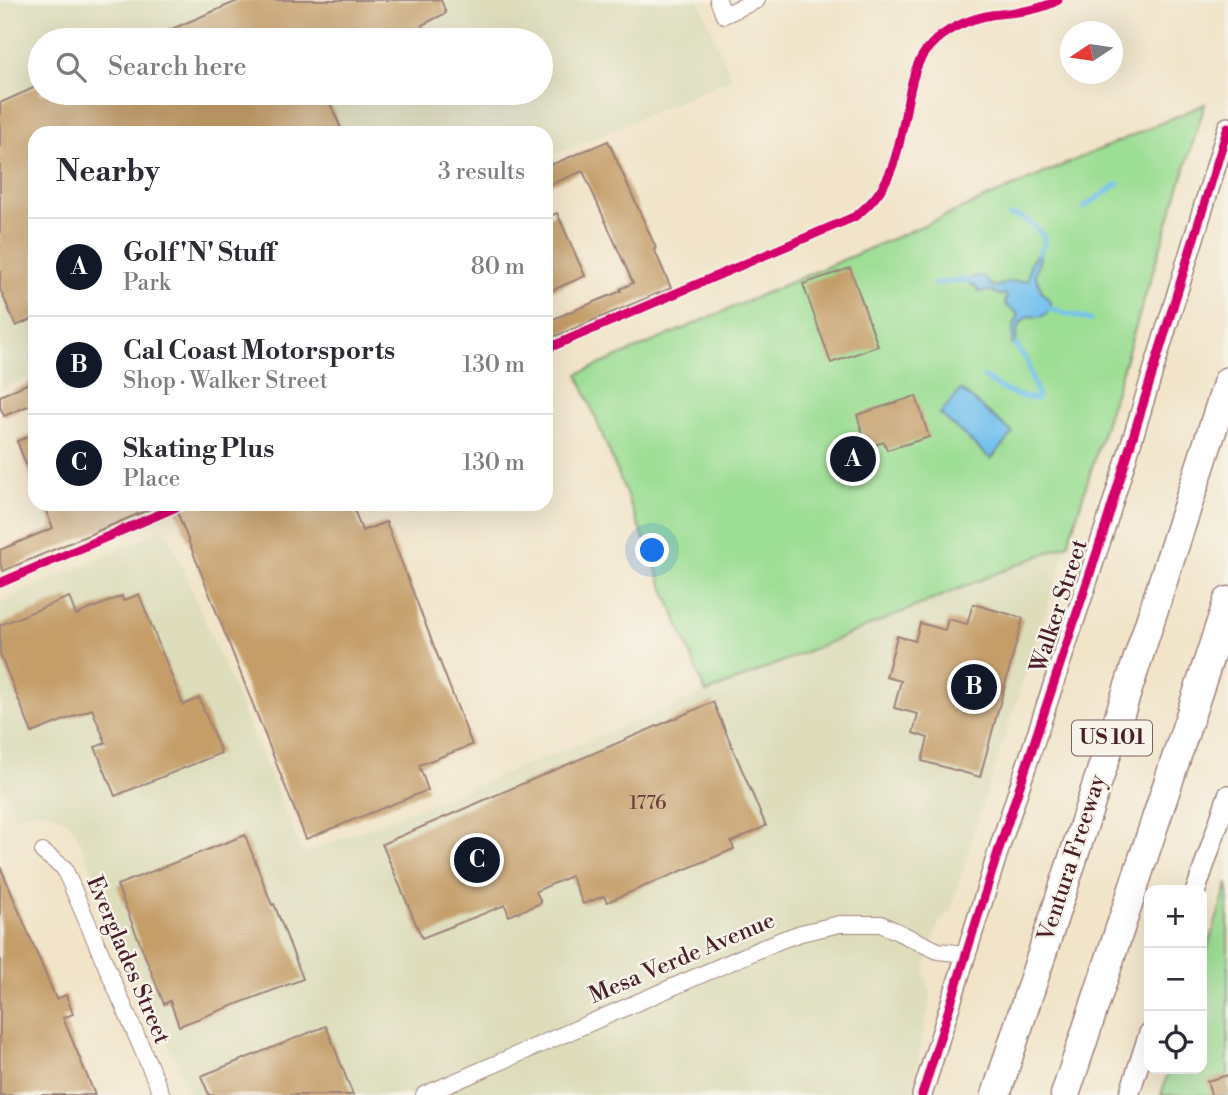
<!DOCTYPE html>
<html lang="en">
<head>
<meta charset="utf-8">
<style>
	body { margin:0; font-family:"Libre Bodoni",serif; background:#f7f7f7; color:#2b2b33 }
	.controls { position:absolute; right:21px; bottom:21px; display:grid; overflow:hidden; border-radius:14px; box-shadow:0 7px 28px #0002 }
	.controls button { width:63px; height:63px; display:grid; place-items:center; padding:0; border:0; border-bottom:2px solid #e1e1e2; background:#fff; color:#2b2b33; font:35px sans-serif }
	.compass { position:absolute; left:1060px; top:21px; width:63px; height:63px; border-radius:50%; background:#fff; box-shadow:0 7px 28px #0002; rotate:257deg }
	.you { position:absolute; left:653px; top:551px; width:24px; height:24px; margin:-18px; border:5px solid #fff; border-radius:50%; background:#1a73e8; box-shadow:0 0 0 10px #1a73e833 }
	.badge { display:grid; place-items:center; width:46px; height:46px; border-radius:50%; background:#111827; color:#fff; font-size:23px; font-weight:700 }
	.pin { position:absolute; translate:-50% -50%; border:4px solid #fff; box-shadow:0 2px 7px #0006 }
	.list { margin:0; padding:0; list-style:none }
	h2 { display:flex; justify-content:space-between; align-items:center; height:91px; margin:0; padding:0 28px; font-size:30px }
	h2 small { font-size:23px; font-weight:400; color:#7c7c81 }
	.list li { display:grid; grid-template-columns:46px 1fr auto; gap:21px; align-items:center; box-sizing:border-box; height:98px; padding:0 28px; border-top:2px solid #e1e1e2 }
	.list b { display:block; font-size:26px; white-space:nowrap }
	.list p { margin:0; font-size:23px; white-space:nowrap; color:#7c7c81 }
	.list em { font-size:23px; font-style:normal; color:#7c7c81 }
	.icon { flex:none; width:38px; height:38px; fill:none; stroke:currentColor; stroke-width:2; stroke-linecap:round; stroke-linejoin:round }
	.map { position:relative; flex:none; width:1228px; height:1095px; overflow:hidden }
	.search { position:absolute; background:#fff; box-shadow:0 7px 28px #0002; left:28px; top:28px; width:525px; height:77px; display:flex; align-items:center; gap:18px; box-sizing:border-box; padding:0 24px; border-radius:38px; color:#7c7c81; font-size:26px }
	.panel { position:absolute; background:#fff; box-shadow:0 7px 28px #0002; left:28px; top:126px; width:525px; height:385px; border-radius:21px }
	.map>svg:first-child { display:block }
</style>
</head>
<body>
<div class="map">
<svg width="1228" height="1095" viewBox="0 0 1228 1095">
	<rect width="100%" height="100%" fill="#f7f3e8"/>
	<filter id="ink" filterUnits="userSpaceOnUse"><feTurbulence type="fractalNoise" baseFrequency=".0143" numOctaves="2"/><feDisplacementMap in="SourceGraphic" scale="14" xChannelSelector="R" yChannelSelector="G"/><feConvolveMatrix kernelMatrix="1 2 1 2 8 2 1 2 1" color-interpolation-filters="sRGB"/></filter>
	<filter id="wash" filterUnits="userSpaceOnUse"><feTurbulence type="fractalNoise" baseFrequency=".00686" numOctaves="4" result="noise"/><feDisplacementMap in="SourceGraphic" scale="28" xChannelSelector="R" yChannelSelector="G"/><feGaussianBlur stdDeviation="1.57" result="paint"/><feColorMatrix in="noise" values="0 0 0 0 0 0 0 0 0 0 0 0 0 0 0 0 0 1.4 0 .05"/><feComposite in="paint" operator="in"/></filter>
	<g filter="url(#wash)">
		<rect width="100%" height="100%" fill="#f1e4c9"/>
		<path fill="#ddddbc" fill-rule="evenodd" d="M0,0h699l33,78 -186,80v-25h-511v242l-35,15zM40,40h501v53h-501z
			M166,528l137,326 403,-161 362,-149 -94,287 -23,79 -12,12 -15,51 7,21 -19,101h-722l-115,-265 -10,-11 -18,-7h-16l-16,5 -15,-36v-179z"/>
		<path fill="#9dde95" stroke="#747e60" stroke-width="2" d="M1205,104l-137,440 -362,149 -128,-319z
			M1228,883v212h-67l8,-26h33v-103z"/>
		<path fill="#74c1ee" stroke="#5f708c" stroke-width="2" d="M1038,252l3,2 -6,20 7,18 9,11c-1,9 -5,14 -15,14 -2,0 -4,-1 -5,-1 -12,2 -16,17 -14,28l-5,1 2,-20 5,-10 -13,-10 -1,-3 2,-5 -2,-3 -6,1 -7,-4 -14,1v-3l-9,-6 4,-6 10,-1c11,14 10,12 26,6 6,-2 13,0 19,-2l2,-16z
			M961,390l52,43 -22,26 -51,-45z"/>
		<g fill="none" stroke-linecap="round" stroke-linejoin="round">
			<path stroke="#74c1ee" stroke-width="5" d="M1084,207l34,-23
				M1010,216c15,-1 24,10 34,21v7l-5,9
				M935,284l30,-4 6,1
				M1050,309l40,11
				M984,377c16,12 31,20 52,22l2,-4 -7,-18 -3,-15 -13,-18"/>
		</g>
		<g id="blocks">
			<path fill="#c49d69" d="M240,0h201l5,13 -24,12 5,15h-281z
				M40,85v8h286l17,40h-308v185l-19,8 -16,-37v-186z
				M608,141l48,107 -2,1 17,39 -125,52v-18l75,-31 -1,-2 13,-6 -50,-112 -37,15v-19z
				M557,213l28,63 -39,17v-75z
				M850,268l28,78 -47,17 -28,-79z
				M35,380v23l-31,13 -4,-9v-11z
				M916,396l13,41 -42,13 -3,-8 -17,5 -10,-32z
				M35,434v50l-1,1 -17,-44z
				M43,504h119l-159,67 -3,-8v-13l53,-22z
				M174,504h178l10,27 24,-9 86,223 -53,20 9,25 -122,49z
				M139,594l44,111 16,-7 22,55 -106,43 -20,-49 11,-4 -14,-34 -60,24 -32,-79v-29l69,-28 7,18 46,-19 1,5z
				M973,604l50,14 -43,159 -58,-16 6,-23 -15,-5 5,-19 -24,-6 7,-27 -15,-4 11,-41 18,5 5,-18 25,7 3,-11 19,5z
				M713,702l53,124 -35,16 3,7 -127,53 -3,-6 -21,8 -12,-28 -35,15 5,12 -32,13 -4,-11 -83,33 -40,-94z
				M245,835l27,70 2,-1 29,75 -124,47 -9,-25 -6,3 -47,-119z
				M0,866l56,133 10,-4 7,19 -10,4 32,77h-95z
				M326,1026l27,69h-144l-8,-19z
				M1228,1075v20h-17l-4,-14z"/>
		</g>
	</g>
	<g filter="url(#ink)">
		<use href="#blocks" fill-opacity="0" stroke="#9e827a" stroke-width="2"/>
		<g fill="none" stroke-linecap="round" stroke-linejoin="round">
			<g stroke="#9e827a" stroke-width="18">
				<path id="minor" d="M718,0l6,15 33,-15
					M43,852l21,16 98,227
					M424,1095l357,-155 20,-7 39,-9h41l57,27 28,3"/>
			</g>
			<g stroke="#9e827a" stroke-width="22">
				<path id="tertiary" d="M1196,890l32,-95
					M922,1095l77,-246 107,-324 122,-398
					M1129,1095l20,-62"/>
			</g>
			<g stroke="#9e827a" stroke-width="31">
				<path id="motorway" d="M996,1095l232,-714
					M1065,1095l163,-494"/>
			</g>
			<use href="#minor" stroke="#fff" stroke-width="16"/>
			<use href="#tertiary" stroke="#fff" stroke-width="19"/>
			<use href="#motorway" stroke="#fff" stroke-width="28"/>
			<g stroke="#f7f3e8" stroke-width="13">
				<path id="cycleway" d="M546,349l308,-132c43,-30 45,-75 55,-122 4,-18 8,-36 21,-49 15,-17 39,-27 61,-31 22,-3 46,-3 67,-15
					M0,583l183,-79
					M922,1095l77,-246 107,-324 122,-398"/>
			</g>
			<use href="#cycleway" stroke="#d6006c" stroke-width="9"/>
		</g>
	</g>
	<g text-anchor="middle" dominant-baseline="central" stroke-width="5" stroke-linejoin="round" paint-order="stroke">
		<g font-size="19" fill="#683e3a">
			<text x="648" y="803">1776</text>
		</g>
		<rect fill="#f7f3e8" stroke="#7e5f64" stroke-width="2" x="1072" y="720.5" width="80" height="35" rx="5"/>
		<g font-size="21" font-weight="bold" fill="#4a1f2b">
			<text x="1112" y="738">US 101</text>
		</g>
		<g font-size="23" fill="#4a1f2b" stroke="#f7f3e8">
			<text transform="translate(1059 606) rotate(-72)">Walker Street</text>
			<text transform="translate(1072 858) rotate(-72)">Ventura Freeway</text>
			<text transform="translate(682 958) rotate(-23)">Mesa Verde Avenue</text>
			<text transform="translate(128 960) rotate(67)">Everglades Street</text>
		</g>
	</g>
</svg>
<div class="controls">
<button>+</button>
<button>−</button>
<button><svg class="icon" aria-label="locate" viewBox="0 0 24 24"><circle cx="12" cy="12" r="6"/><path d="M12 2v4M12 18v4M2 12h4M18 12h4"/></svg></button>
</div>
<svg class="compass" viewBox="-18 -18 36 36"><path d="M0-13l5 13h-10z" fill="#e53935"/><path d="M0 13l5-13h-10z" fill="#7c7c81"/></svg>
<div class="you"></div>
<div class="pin badge" style="left:853px;top:459px">A</div>
<div class="pin badge" style="left:974px;top:687px">B</div>
<div class="pin badge" style="left:477px;top:860px">C</div>
<div class="search"><svg class="icon" aria-label="search" viewBox="0 0 24 24"><circle cx="10" cy="10" r="6"/><path d="M15 15l6 6"/></svg>Search here</div>
<section class="panel">
<h2>Nearby<small>3 results</small></h2>
<ul class="list">
<li><span class="badge">A</span><div><b>Golf 'N' Stuff</b><p>Park</p></div><em>80 m</em></li>
<li><span class="badge">B</span><div><b>Cal Coast Motorsports</b><p>Shop · Walker Street</p></div><em>130 m</em></li>
<li><span class="badge">C</span><div><b>Skating Plus</b><p>Place</p></div><em>130 m</em></li>
</ul>
</section>
</div>
</body>
</html>
